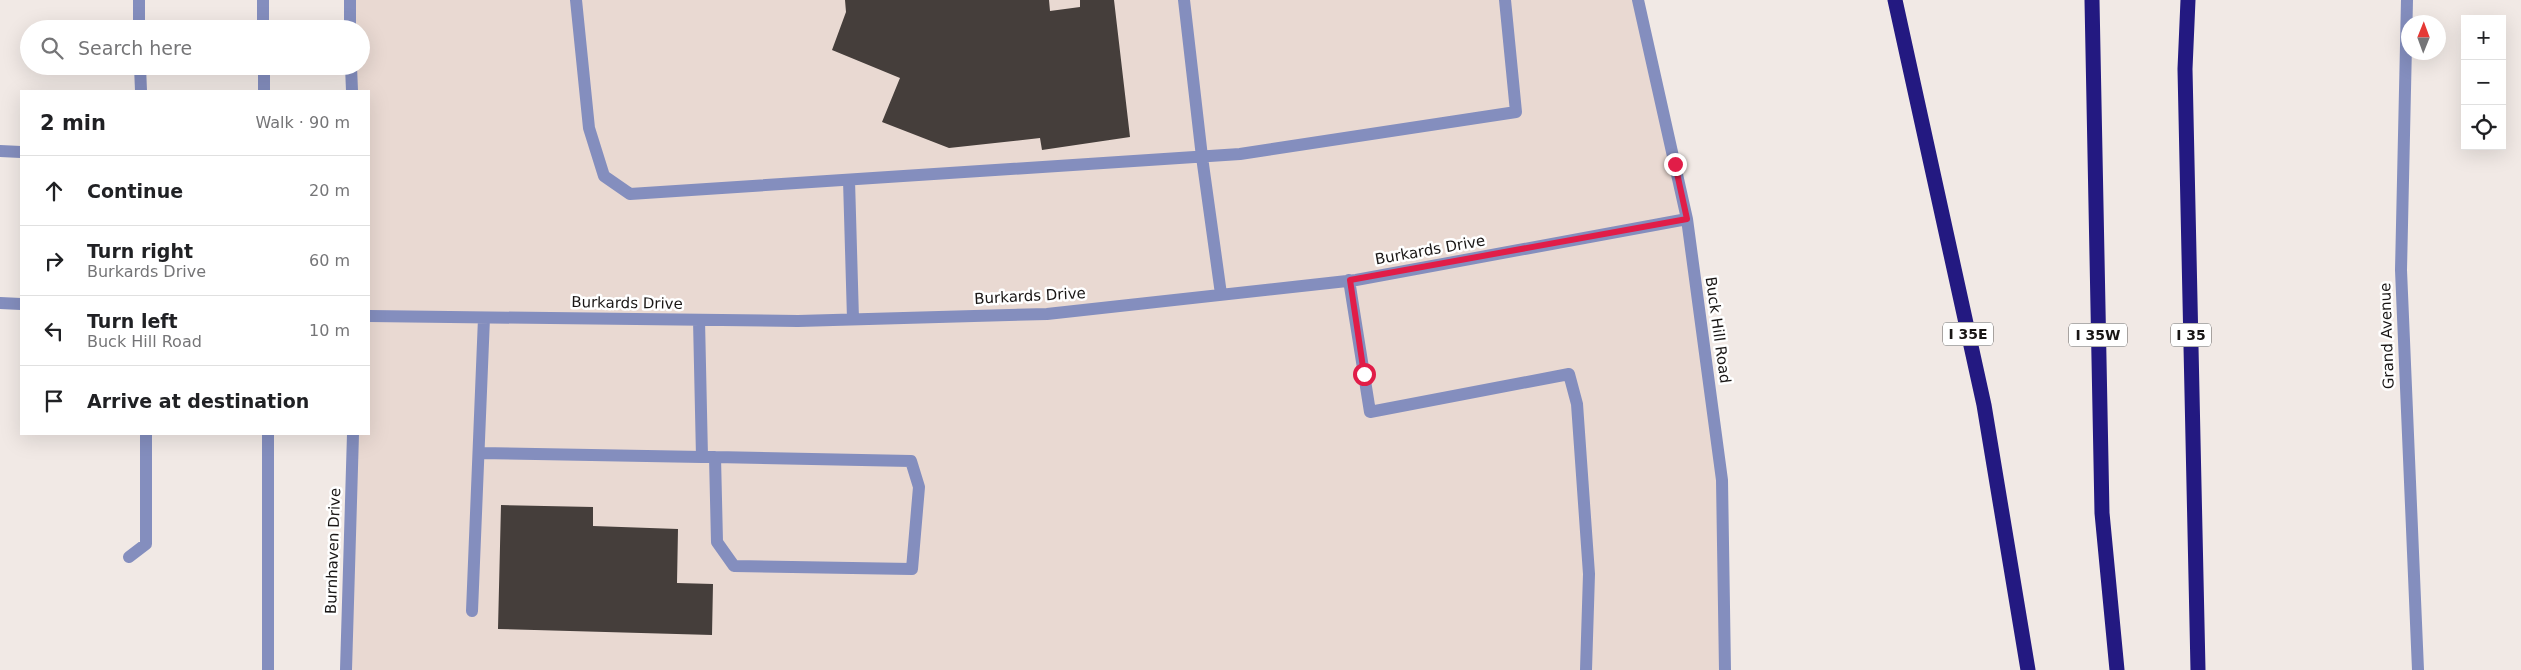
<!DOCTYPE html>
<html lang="en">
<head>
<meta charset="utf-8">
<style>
	body { margin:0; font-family:"DejaVu Sans",sans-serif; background:#f6f6f6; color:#202124 }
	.controls { position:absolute; right:15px; top:15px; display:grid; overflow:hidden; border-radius:0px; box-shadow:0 5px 20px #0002 }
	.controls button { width:45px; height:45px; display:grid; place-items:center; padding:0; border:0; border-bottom:1px solid #e0e0e0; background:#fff; color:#202124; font:25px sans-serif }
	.compass { position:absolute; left:2401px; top:15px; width:45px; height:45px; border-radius:50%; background:#fff; box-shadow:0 5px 20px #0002; rotate:1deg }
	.stop { position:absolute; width:15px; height:15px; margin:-11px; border:4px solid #e11d48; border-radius:50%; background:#fff }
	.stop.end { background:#e11d48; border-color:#fff; box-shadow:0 1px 5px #0008 }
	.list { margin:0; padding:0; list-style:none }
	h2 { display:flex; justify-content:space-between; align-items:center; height:65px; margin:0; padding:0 20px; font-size:21px }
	h2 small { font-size:16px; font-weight:400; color:#757577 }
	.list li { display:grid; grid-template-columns:32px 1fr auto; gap:15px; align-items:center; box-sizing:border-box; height:70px; padding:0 20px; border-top:1px solid #e0e0e0 }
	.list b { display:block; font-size:19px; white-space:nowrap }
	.list p { margin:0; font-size:16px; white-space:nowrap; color:#757577 }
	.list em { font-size:16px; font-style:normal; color:#757577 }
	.icon { flex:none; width:28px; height:28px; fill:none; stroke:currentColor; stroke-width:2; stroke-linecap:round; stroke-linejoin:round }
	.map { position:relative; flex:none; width:2521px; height:670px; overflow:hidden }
	.search { position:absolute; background:#fff; box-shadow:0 5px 20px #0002; left:20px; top:20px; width:350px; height:55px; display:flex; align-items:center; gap:12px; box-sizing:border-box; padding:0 18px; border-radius:28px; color:#757577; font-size:19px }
	.panel { position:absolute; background:#fff; box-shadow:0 5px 20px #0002; left:20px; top:90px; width:350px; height:345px; border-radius:0px }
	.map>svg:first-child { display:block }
</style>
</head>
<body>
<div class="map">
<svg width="2521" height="670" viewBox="0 0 2521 670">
	<rect width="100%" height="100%" fill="#f1e9e5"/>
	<path fill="#e9d9d2" d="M350,0h1289l48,219 35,261 3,190h-1379l7,-236h16v-343h-17l-1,-25h10v-37h-11z"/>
	<path fill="#453e3b" d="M845,0h204l1,11 30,-4v-7h34l16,137 -88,13 -2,-12 -91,10 -67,-26 18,-44 -68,-28 14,-38z
		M501,505l92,2v19l85,3 -1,54 36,1 -1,51 -214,-6z"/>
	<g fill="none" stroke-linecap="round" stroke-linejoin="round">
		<path stroke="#848ebe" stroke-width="12" d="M139,0v29
			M263,0v29
			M350,0v29
			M576,0l13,128 15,48 26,18 610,-40 276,-42 -11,-112
			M1184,0l18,157 19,137
			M1638,0l49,219 35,261 3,190
			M2407,0l-6,270 17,400
			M140,66l1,25
			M264,66v25
			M351,66l1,25
			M0,151l21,1
			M849,180l4,139
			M1349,280l21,132 199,-38 8,30 12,170 -3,96
			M0,303l21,1
			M369,316l429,5 249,-7 309,-34 331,-61
			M699,320l3,137
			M268,434v236
			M479,453l223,4h13l196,4 8,26 -7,82 -178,-3 -17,-24 -2,-85
			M129,557l17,-13v-110
			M472,611l12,-293
			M346,670l7,-236"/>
		<path stroke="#231981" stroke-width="15" d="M1895,0l89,405 44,265
			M2092,0l10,513 15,157
			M2188,0l-3,69 13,601"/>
	</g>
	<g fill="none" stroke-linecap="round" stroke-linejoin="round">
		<path stroke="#e11d48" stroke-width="6" d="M1364,374l-14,-94 337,-61 -12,-55"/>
	</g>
	<g text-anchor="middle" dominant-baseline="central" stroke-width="5" stroke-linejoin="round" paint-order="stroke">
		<g fill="#fff" stroke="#5e5c5b" stroke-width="1">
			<rect x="1943" y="322.5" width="50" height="23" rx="4"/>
			<rect x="2069" y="323.5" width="58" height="23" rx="4"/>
			<rect x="2171" y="323.5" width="40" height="23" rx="4"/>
		</g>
		<g font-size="14" font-weight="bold" fill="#191615">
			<text x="1968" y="334">I 35E</text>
			<text x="2098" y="335">I 35W</text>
			<text x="2191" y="335">I 35</text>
		</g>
		<g font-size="15" fill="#191615" stroke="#fff">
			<text transform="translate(1430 250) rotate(-10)">Burkards Drive</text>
			<text transform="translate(1030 296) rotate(-3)">Burkards Drive</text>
			<text transform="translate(627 303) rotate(1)">Burkards Drive</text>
			<text transform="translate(1718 330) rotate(82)">Buck Hill Road</text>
			<text transform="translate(2387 336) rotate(-92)">Grand Avenue</text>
			<text transform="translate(333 551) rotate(-88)">Burnhaven Drive</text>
		</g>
	</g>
</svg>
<div class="controls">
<button>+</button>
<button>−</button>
<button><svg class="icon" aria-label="locate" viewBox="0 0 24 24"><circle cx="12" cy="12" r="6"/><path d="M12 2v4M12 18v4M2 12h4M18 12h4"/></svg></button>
</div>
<svg class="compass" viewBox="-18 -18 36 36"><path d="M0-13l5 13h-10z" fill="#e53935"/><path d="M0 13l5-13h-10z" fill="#757577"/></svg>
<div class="stop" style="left:1364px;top:374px"></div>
<div class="stop end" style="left:1675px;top:164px"></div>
<div class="search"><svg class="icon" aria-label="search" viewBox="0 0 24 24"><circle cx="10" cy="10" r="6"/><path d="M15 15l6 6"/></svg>Search here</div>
<section class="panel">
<h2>2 min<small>Walk · 90 m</small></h2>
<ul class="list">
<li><svg class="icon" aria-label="ahead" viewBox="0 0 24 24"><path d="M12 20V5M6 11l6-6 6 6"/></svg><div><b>Continue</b></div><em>20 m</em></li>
<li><svg class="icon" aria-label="right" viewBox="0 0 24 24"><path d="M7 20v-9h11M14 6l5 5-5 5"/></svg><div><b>Turn right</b><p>Burkards Drive</p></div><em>60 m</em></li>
<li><svg class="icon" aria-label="left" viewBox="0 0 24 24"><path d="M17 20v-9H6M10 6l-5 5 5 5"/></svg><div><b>Turn left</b><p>Buck Hill Road</p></div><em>10 m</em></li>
<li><svg class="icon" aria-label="arrive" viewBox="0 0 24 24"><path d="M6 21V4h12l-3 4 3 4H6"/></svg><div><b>Arrive at destination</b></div></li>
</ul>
</section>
</div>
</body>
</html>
